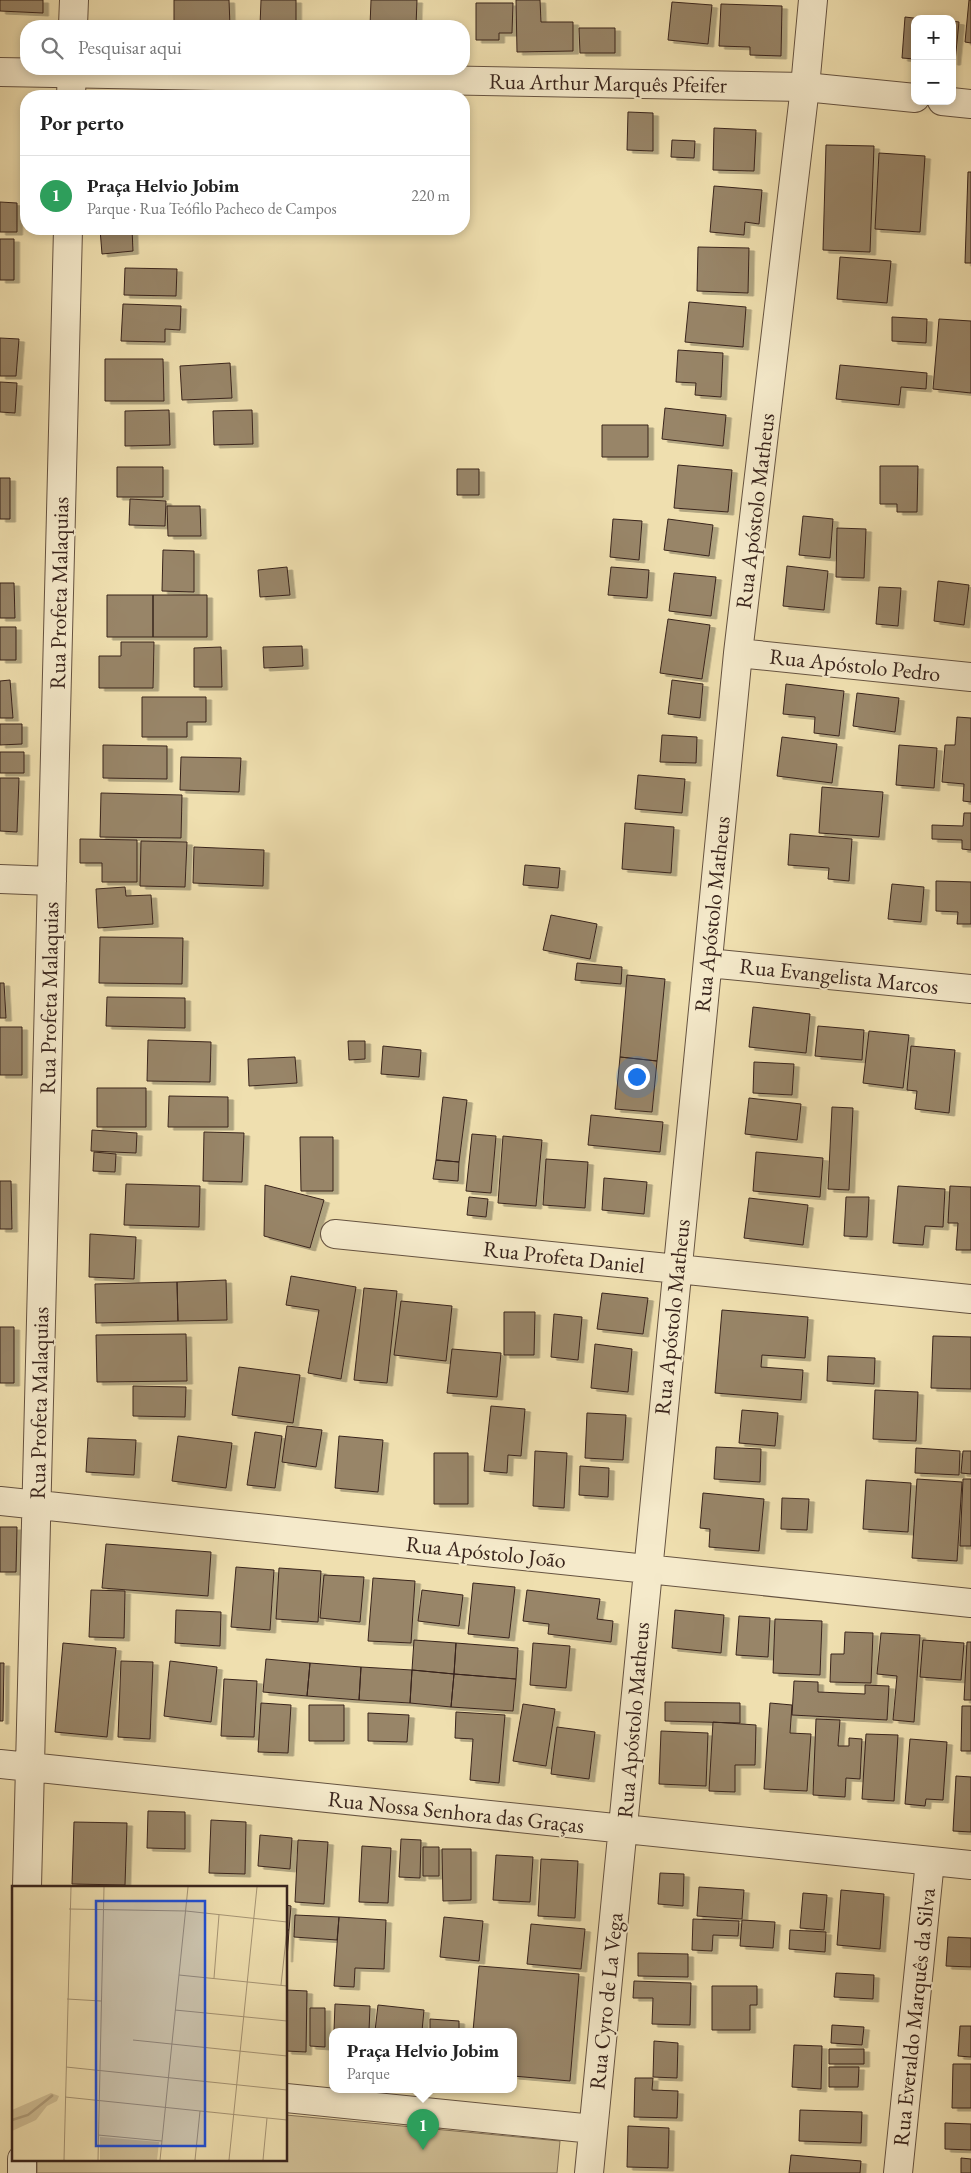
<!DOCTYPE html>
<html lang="pt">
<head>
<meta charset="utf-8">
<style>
	body { margin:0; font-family:"EB Garamond",serif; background:#f2f2f2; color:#222 }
	.controls { position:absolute; right:15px; top:15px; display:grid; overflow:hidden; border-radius:10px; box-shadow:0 2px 8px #0003 }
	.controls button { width:45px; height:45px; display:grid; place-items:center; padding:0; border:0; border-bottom:1px solid #e0e0e0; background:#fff; color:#222; font:25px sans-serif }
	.you { position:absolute; left:636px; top:1076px; width:18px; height:18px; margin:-12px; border:4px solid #fff; border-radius:50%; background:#1a73e8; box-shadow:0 0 0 8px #1a73e833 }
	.badge { display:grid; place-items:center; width:32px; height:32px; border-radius:50%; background:#8f2418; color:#fff; font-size:16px; font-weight:700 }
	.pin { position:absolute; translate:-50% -41px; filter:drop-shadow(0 1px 2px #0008) }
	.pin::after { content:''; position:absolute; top:26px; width:18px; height:15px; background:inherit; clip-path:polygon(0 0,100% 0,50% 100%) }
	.popup { position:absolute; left:329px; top:2028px; width:188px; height:65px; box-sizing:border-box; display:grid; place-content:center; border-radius:10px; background:#fff; filter:drop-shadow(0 1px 4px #0005); font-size:16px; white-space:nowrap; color:#767676 }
	.popup b { font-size:19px; color:#222 }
	.popup::after { content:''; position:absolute; left:50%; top:100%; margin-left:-10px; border:10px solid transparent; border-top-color:#fff }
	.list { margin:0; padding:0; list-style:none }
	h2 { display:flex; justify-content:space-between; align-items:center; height:65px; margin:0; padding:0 20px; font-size:21px }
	h2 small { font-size:16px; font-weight:400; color:#767676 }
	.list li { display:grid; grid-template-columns:32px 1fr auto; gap:15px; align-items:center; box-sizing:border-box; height:80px; padding:0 20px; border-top:1px solid #e0e0e0 }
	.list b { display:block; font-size:19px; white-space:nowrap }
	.list p { margin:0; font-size:16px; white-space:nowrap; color:#767676 }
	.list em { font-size:16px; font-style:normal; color:#767676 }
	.icon { flex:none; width:28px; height:28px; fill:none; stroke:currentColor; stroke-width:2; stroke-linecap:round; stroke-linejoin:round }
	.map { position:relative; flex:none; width:971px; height:2173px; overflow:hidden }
	.search { position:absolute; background:#fff; box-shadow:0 2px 8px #0003; left:20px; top:20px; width:450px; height:55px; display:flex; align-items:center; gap:12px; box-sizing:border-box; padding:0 18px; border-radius:20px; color:#767676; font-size:19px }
	.panel { position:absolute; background:#fff; box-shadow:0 2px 8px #0003; left:20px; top:90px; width:450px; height:145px; border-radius:20px }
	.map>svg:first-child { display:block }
</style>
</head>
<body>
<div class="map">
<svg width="971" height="2173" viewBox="0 0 971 2173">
	<defs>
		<filter id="shadow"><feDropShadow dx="5.5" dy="3" stdDeviation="0" flood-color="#0004"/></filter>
	</defs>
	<rect width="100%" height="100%" fill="#efdfaf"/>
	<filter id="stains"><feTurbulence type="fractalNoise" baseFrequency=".004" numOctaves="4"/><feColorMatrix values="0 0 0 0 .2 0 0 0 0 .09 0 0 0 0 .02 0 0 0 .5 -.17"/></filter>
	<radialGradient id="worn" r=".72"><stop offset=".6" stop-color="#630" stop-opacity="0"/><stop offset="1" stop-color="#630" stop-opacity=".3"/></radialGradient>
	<path fill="#d0bf96" stroke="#847259" d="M286,2115l274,26 -3,32h-520v-14h249z"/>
	<path fill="#988568" stroke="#39241c" filter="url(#shadow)" d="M0,0h43v13l-43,-2z
		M174,0h55l1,26h-56z
		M261,0h35v26h-36z
		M371,0h46l-1,26h-46z
		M516,0h24l1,22h32v29l-56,1z
		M969,0h2v43l-6,-1z
		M672,2l40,3 -4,39 -40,-4z
		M476,3h37l-1,30h-13v7h-23z
		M721,4l61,2 -1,50 -31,-1v-8l-31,-1z
		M905,17l17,2h-7v40l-13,-1z
		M952,21l7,1 -4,40h-3z
		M579,28h36v25h-35z
		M628,112l25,1v38l-26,-1z
		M714,128l42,2 -2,41 -41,-1z
		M672,140l23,1 -1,17 -23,-1z
		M826,145l48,1 -4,106 -47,-2z
		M879,153l46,3 -5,76 -45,-3z
		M968,172h3v91h-6z
		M714,186l48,4 -3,34 -14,-2 -1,13 -34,-3z
		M0,202l17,1v29h-17z
		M100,229h32l1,22 -31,3z
		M0,239h14v41h-14z
		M698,247l51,1 -1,45 -51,-2z
		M840,257l51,4 -4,42 -50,-4z
		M125,268l52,1 -1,27 -52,-1z
		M689,302l57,5 -3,40 -58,-5z
		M123,304l58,2 -1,24 -15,-1v13l-44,-1z
		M892,317l35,2 -1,24 -34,-2z
		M939,319l32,2v72l-38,-4z
		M0,338l19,1 -3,37h-16z
		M678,350l45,3 -2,44 -26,-2 1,-12 -20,-1z
		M105,359h58l1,42h-59z
		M230,363l2,35 -50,2 -2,-34z
		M840,365l87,8 -1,16 -25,-2 -2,18 -63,-6z
		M0,382l17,1 -2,30 -15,-1z
		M665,408l61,7 -3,31 -61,-7z
		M169,410l1,35 -45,1v-35z
		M252,410l1,34 -39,1 -1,-34z
		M602,425h46v32h-46z
		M678,465l54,5 -4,42 -54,-4z
		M880,466h38l-1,46h-20v-8h-17z
		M117,467h46v30h-46z
		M457,469h22v26h-22z
		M0,478h10v41h-10z
		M130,499l36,2 -1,25 -36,-1z
		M167,506h33l1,30h-33z
		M803,516l30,3 -3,39 -31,-3z
		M613,519l29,2 -3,39 -29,-3z
		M668,519l45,6 -4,31 -45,-6z
		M837,528l29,1 -2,49 -28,-1z
		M163,550l31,1v41l-32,-1z
		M787,566l41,5 -4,39 -41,-4z
		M287,567l3,28 -30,2 -2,-27z
		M611,567l38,3 -2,28 -39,-3z
		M674,573l42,4 -5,39 -42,-5z
		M938,581l31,4 -5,40 -30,-4z
		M0,583h14l1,35h-15z
		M879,587l22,1 -3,38 -22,-2z
		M107,595h46v42h-46z
		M153,595h54v42h-54z
		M668,619l42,6 -8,54 -42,-6z
		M0,627h16v33h-16z
		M121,642h33l-1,46h-54v-32h22z
		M302,646l1,20 -39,2 -1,-21z
		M221,647l1,40h-28v-39z
		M10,680l3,38h-13v-37z
		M672,680l31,4 -3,34 -32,-4z
		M786,684l58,7 -5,45 -25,-3 1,-16 -32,-3z
		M857,693l42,5 -4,34 -42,-6z
		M142,697h64v25h-19v15h-45z
		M957,717l14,1v84l-8,-1 1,-17 -22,-2 3,-37h10z
		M0,724h22v20l-22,1z
		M662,735l35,2 -1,26 -36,-1z
		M782,737l55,7 -5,39 -55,-7z
		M103,745l64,1v33l-64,-1z
		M899,745l38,3 -3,40 -38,-3z
		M0,752h24v21h-24z
		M181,757l60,1 -2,34 -59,-2z
		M638,775l47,4 -3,34 -47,-4z
		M0,778h19l-2,54 -17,-1z
		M822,787l61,5 -4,45 -60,-4z
		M101,793l81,2 -1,43 -81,-1z
		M964,813h7v37l-9,-1v-9l-30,-1v-14l31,1z
		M625,823l49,4 -3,46 -49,-4z
		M790,834l62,5 -3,42 -21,-2 1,-11 -41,-3z
		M80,839l57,1v42h-35v-19h-22z
		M141,841l46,1 -2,45 -45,-1z
		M194,847l70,3 -1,36 -70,-3z
		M525,865l35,3 -2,20 -35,-3z
		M936,881l35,1v42h-14l1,-12 -22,-1z
		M892,884l32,3 -3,35 -33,-3z
		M125,887l1,9 25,-1 2,29 -55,4 -2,-39z
		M551,915l46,9 -7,35 -47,-9z
		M100,937l83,1 -1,46 -83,-1z
		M577,963l45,4 -1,17 -46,-4z
		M627,975l38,4 -8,82 -37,-4z
		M0,983h4l2,35h-6z
		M107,997l78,1v30l-79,-2z
		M753,1007l57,7 -4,39 -57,-6z
		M818,1026l46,4 -2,30 -47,-4z
		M0,1027h22v48h-22z
		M869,1031l40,4 -6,53 -40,-5z
		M148,1040l63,2 -1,40 -63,-1z
		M348,1041h17v18l-16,1z
		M383,1046l38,4 -2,27 -38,-3z
		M911,1046l44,4 -6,63 -34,-4 2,-18 -10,-1z
		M295,1057l2,26 -48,3 -1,-27z
		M620,1057l37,4 -5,51 -37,-3z
		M754,1062l40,2 -2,31 -39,-2z
		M97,1088h49v39h-49z
		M169,1096l59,1v30h-60z
		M443,1097l24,3 -8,62 -23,-2z
		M749,1098l52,6 -4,36 -52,-6z
		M832,1107l21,1 -4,82 -21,-1z
		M591,1115l72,7 -3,30 -72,-7z
		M92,1130l45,3 -1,20 -45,-2z
		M204,1132l40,1 -2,49 -39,-1z
		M472,1134l24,2 -5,57 -25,-2z
		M503,1136l39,4 -6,66 -38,-3z
		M300,1137h33v54h-32z
		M94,1152l22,2 -1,18 -22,-1z
		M756,1152l67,6 -3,39 -67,-6z
		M546,1159l42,3 -3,46 -42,-3z
		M436,1160l23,2 -1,19 -25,-2z
		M604,1178l43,4 -3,32 -42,-4z
		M0,1181h11l1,48h-12z
		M126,1184l74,2 -1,41 -75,-2z
		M265,1185l59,15 -14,48 -46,-12z
		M898,1186l47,3 -2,38 -18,-1 -2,19 -30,-2z
		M950,1186l21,1v63h-15l2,-27h-10z
		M469,1197l19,2 -2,18 -19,-2z
		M846,1197h23l-2,40 -23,-1z
		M749,1198l59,7 -5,40 -59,-7z
		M90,1234l46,3 -2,42 -45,-2z
		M291,1276l65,11 -15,92 -33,-6 11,-63 -33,-5z
		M226,1280l1,40 -49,1 -1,-39z
		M177,1282l1,39 -82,2 -1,-39z
		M364,1288l33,3 -10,92 -33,-3z
		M602,1293l46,5 -5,36 -46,-5z
		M401,1301l51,5 -6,55 -52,-6z
		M722,1310l86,7 -3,41 -43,-3 -1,12 42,3 -2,30 -86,-7z
		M504,1312h31l-1,43h-30z
		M554,1314l28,3 -4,43 -27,-3z
		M0,1327h14v56h-14z
		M186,1334l1,47 -90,1 -1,-47z
		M933,1336l38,1v52l-40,-1z
		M595,1344l37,5 -4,43 -37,-4z
		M452,1349l49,4 -4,44 -50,-4z
		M828,1356l47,2 -1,26 -47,-3z
		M239,1367l61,8 -7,48 -61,-8z
		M133,1386l53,1 -1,30 -52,-1z
		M875,1390l43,2 -2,49 -43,-2z
		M491,1406l34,3 -4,47 -13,-1 -1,18 -23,-2z
		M742,1410l36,3 -3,33 -36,-3z
		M587,1413l39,2 -3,45 -38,-2z
		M287,1426l35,4 -6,37 -34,-5z
		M255,1432l27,4 -7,52 -28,-3z
		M178,1436l54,7 -6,45 -54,-7z
		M339,1436l44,4 -5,52 -43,-4z
		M88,1438l48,2 -2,35 -48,-3z
		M716,1447l45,2 -1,33 -46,-3z
		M916,1448l44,3 -1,24 -44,-2z
		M535,1451l32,2 -3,55 -31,-2z
		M963,1451h8v23l-10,-1z
		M434,1453h34v51h-34z
		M580,1466l29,2 -1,29 -29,-2z
		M917,1479l45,3 -5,79 -45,-3z
		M963,1479h8v67h-11z
		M866,1480l45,3 -3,49 -45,-3z
		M703,1493l61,6 -5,52 -50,-4 1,-18 -10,-1z
		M782,1498l27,1 -2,31 -26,-1z
		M0,1527h17l-1,45h-16z
		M106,1544l105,8 -3,44 -106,-8z
		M236,1567l38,3 -4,60 -39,-3z
		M279,1568l42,3 -3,51 -42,-3z
		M324,1575l40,2 -4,45 -40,-4z
		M373,1578l42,3 -4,62 -43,-2z
		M473,1583l42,4 -6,51 -41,-4z
		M91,1590l34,1 -1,47 -35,-1z
		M422,1590l41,5 -4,31 -41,-5z
		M527,1590l73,9 -3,20 16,2 -2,21 -63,-8 1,-10 -26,-3z
		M176,1610l45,2 -1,34 -45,-3z
		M675,1610l49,5 -3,38 -49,-5z
		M739,1616l31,2 -2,39 -32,-2z
		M775,1619l47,2 -2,54 -47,-2z
		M845,1632l28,1 -2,50 -41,-1 1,-28h13z
		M881,1633l39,2 -6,87 -21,-2 4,-44 -20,-2z
		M414,1640l42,3 -2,31 -42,-4z
		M923,1640l41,3 -3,37 -41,-3z
		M967,1642h4v58h-7z
		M63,1643l53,5 -9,89 -52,-5z
		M456,1643l62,5 -2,31 -62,-5z
		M533,1643l37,3 -4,42 -36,-3z
		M266,1659l44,4 -3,33 -44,-4z
		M121,1661l32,1 -3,77 -32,-2z
		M170,1661l47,6 -6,55 -47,-6z
		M0,1663h4l-1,58h-3z
		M310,1663l51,4 -2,33 -52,-4z
		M361,1667l51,3 -2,33 -51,-3z
		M412,1670l42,4 -3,33 -41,-4z
		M454,1674l62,5 -3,32 -62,-4z
		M224,1679l33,2 -3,56 -33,-1z
		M794,1681l24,1v10l47,2v-9l24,1 -2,34 -95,-5z
		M665,1702l75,1v20l-75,-2z
		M261,1703l30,2 -3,48 -30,-1z
		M770,1703l22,2 -2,28 21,1 -4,57 -43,-2z
		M523,1704l32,5 -9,57 -33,-5z
		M309,1705h35v36h-35z
		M962,1706h9v45h-10z
		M456,1712l49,3 -6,68 -29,-3 3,-41 -18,-1z
		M368,1713l41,2 -2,27 -39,-1z
		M816,1719l24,1 -2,26h11v-8l13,1 -2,40 -14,-1 -1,19 -32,-2z
		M713,1722l43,3 -1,40h-20v27l-26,-1z
		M557,1727l38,5 -6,47 -38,-5z
		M661,1731l47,2 -2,53 -47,-2z
		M866,1734l32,1 -4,66 -32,-2z
		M910,1739l37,3 -4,58 -17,-1 -1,7 -20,-2z
		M956,1776l15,1v55l-18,-1z
		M148,1811l37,1v37l-38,-1z
		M211,1820l35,2 -1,52 -36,-1z
		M74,1822l53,1 -2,62 -53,-1z
		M260,1835l32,3 -2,31 -32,-3z
		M401,1839l20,1 -1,38 -21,-1z
		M298,1840l30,2 -4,62 -29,-2z
		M362,1846l29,2 -3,55 -29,-1z
		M423,1847h16v29h-16z
		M442,1849h29v51l-28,1z
		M496,1855l37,2 -3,45 -37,-2z
		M541,1859l37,2 -3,57 -37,-2z
		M660,1873l24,1 -1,32 -25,-2z
		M699,1887l45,3 -2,29 -45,-3z
		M841,1890l43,4 -4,55 -43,-4z
		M803,1893l24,2 -3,35 -24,-2z
		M286,1905l5,1 -2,24h-3z
		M295,1915l44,2 -2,23 -43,-3z
		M339,1917l47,3 -2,49 -29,-1 -1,19 -20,-1z
		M444,1917l39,4 -4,40 -39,-4z
		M693,1919l46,2 -1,15 -25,-1 -1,16 -20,-1z
		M742,1920l33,2 -2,26 -33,-2z
		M531,1924l54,5 -4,40 -54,-5z
		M286,1930h3l-2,29h-1z
		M790,1930l36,2 -1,20 -36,-3z
		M948,1937l23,1v29l-25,-1z
		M638,1953l50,1v23l-50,-1z
		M479,1966l100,8 -9,107 -57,-5v-45h-40z
		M836,1973l38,2 -1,24 -39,-2z
		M634,1981l57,2 -1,42 -38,-1 1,-26h-20z
		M712,1986h45v19h-7v25h-38z
		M286,1990l21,1 -1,61 -20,-1z
		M335,2004l35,2 -1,25h-35z
		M378,2005l46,5 -2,21h-47z
		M310,2008h15v39l-15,-1z
		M430,2019l29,2v10h-29z
		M832,2025l32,2 -2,18 -31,-2z
		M960,2026h11v31l-13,-1z
		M654,2041l24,2 -1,35 -24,-1z
		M794,2045l28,1 -1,43 -29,-2z
		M829,2049h35v15h-35z
		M953,2064h18v44h-19z
		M829,2067h30l-1,20h-29z
		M635,2078h18l-1,12 26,1 -1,27 -43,-1z
		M800,2110l62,2 -1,31 -62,-2z
		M945,2123l26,1v26l-26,-1z
		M628,2126l41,2 -1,40 -41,-1z
		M791,2155l70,6 -1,12h-71z
		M961,2158l10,1v14h-10z"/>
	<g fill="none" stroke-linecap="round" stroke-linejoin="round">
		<g stroke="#665341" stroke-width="30">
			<path id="minor" d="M73,26l1,-26
				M71,96l1,-27
				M738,653l233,24
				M0,879l52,2
				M708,963l263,26
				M335,1234l636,65
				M0,1501l971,102
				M0,1764l971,101
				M27,1887l41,-1658
				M286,2098l307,31
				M22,2173v-14
				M589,2173l149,-1520 67,-566 8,-87
				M898,2173l32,-312"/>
		</g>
		<g stroke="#665341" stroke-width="30">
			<path id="tertiary" d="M0,72l805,15 110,11
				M942,101l29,3"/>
		</g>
		<use href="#minor" stroke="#f5eacb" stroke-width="28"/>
		<use href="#tertiary" stroke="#f5eacb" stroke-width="28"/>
	</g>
	<g text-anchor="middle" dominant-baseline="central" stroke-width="4" stroke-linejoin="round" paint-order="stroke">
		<g font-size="22" fill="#39241c" stroke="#f5eacb">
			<text transform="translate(608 83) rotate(1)">Rua Arthur Marquês Pfeifer</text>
			<text transform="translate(755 511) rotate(-83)">Rua Apóstolo Matheus</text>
			<text transform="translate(59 593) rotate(-89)">Rua Profeta Malaquias</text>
			<text transform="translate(855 665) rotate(6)">Rua Apóstolo Pedro</text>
			<text transform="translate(712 914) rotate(-84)">Rua Apóstolo Matheus</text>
			<text transform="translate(839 976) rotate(6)">Rua Evangelista Marcos</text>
			<text transform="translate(49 998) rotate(-89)">Rua Profeta Malaquias</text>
			<text transform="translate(564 1257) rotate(6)">Rua Profeta Daniel</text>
			<text transform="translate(672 1317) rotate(-84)">Rua Apóstolo Matheus</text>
			<text transform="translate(39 1403) rotate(-89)">Rua Profeta Malaquias</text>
			<text transform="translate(486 1552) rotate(6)">Rua Apóstolo João</text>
			<text transform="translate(633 1720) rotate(-85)">Rua Apóstolo Matheus</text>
			<text transform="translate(456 1812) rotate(6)">Rua Nossa Senhora das Graças</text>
			<text transform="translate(606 2001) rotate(-84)">Rua Cyro de La Vega</text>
			<text transform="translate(914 2017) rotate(-84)">Rua Everaldo Marquês da Silva</text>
		</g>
	</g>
	<g transform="translate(12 1886)">
		<rect width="275" height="275" fill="#efdfaf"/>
		<path d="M39,207l8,3 -2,5 -10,5 -11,14 -24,11v-21zM88,251l59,5 -2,18h-57z" fill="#d0bf96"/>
		<path fill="none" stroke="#b19f7d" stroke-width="2.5" d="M0,234l16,-5 25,-20"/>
		<path fill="none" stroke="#a69474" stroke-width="1" d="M57,23l117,2 101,11M167,89l108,11M202,92l5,-63M269,99l6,-55M55,113l34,2M163,124l112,11M121,154l154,16M54,181l221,23M53,211l222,23M86,249l64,6M52,274l7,-273M86,274l6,-273M148,274l28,-273M183,274l5,-49M217,274l28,-273M251,274l4,-42"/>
		<path fill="#1d4ed8" fill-opacity="0.15" stroke="#1d4ed8" stroke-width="2.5" d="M84,15h109v245h-109z"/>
		<rect width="275" height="275" fill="none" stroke="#39241c" stroke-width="2.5"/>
	</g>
	<rect width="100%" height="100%" filter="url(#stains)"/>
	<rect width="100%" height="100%" fill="url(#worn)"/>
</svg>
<div class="controls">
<button>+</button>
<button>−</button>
</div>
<div class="you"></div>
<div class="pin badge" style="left:423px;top:2150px;background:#2e9e5b">1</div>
<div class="popup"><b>Praça Helvio Jobim</b>Parque</div>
<div class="search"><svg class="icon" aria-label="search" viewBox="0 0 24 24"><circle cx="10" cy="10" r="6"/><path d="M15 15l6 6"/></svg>Pesquisar aqui</div>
<section class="panel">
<h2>Por perto<small></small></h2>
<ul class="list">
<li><span class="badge" style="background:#2e9e5b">1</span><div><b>Praça Helvio Jobim</b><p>Parque · Rua Teófilo Pacheco de Campos</p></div><em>220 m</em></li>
</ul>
</section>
</div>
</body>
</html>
